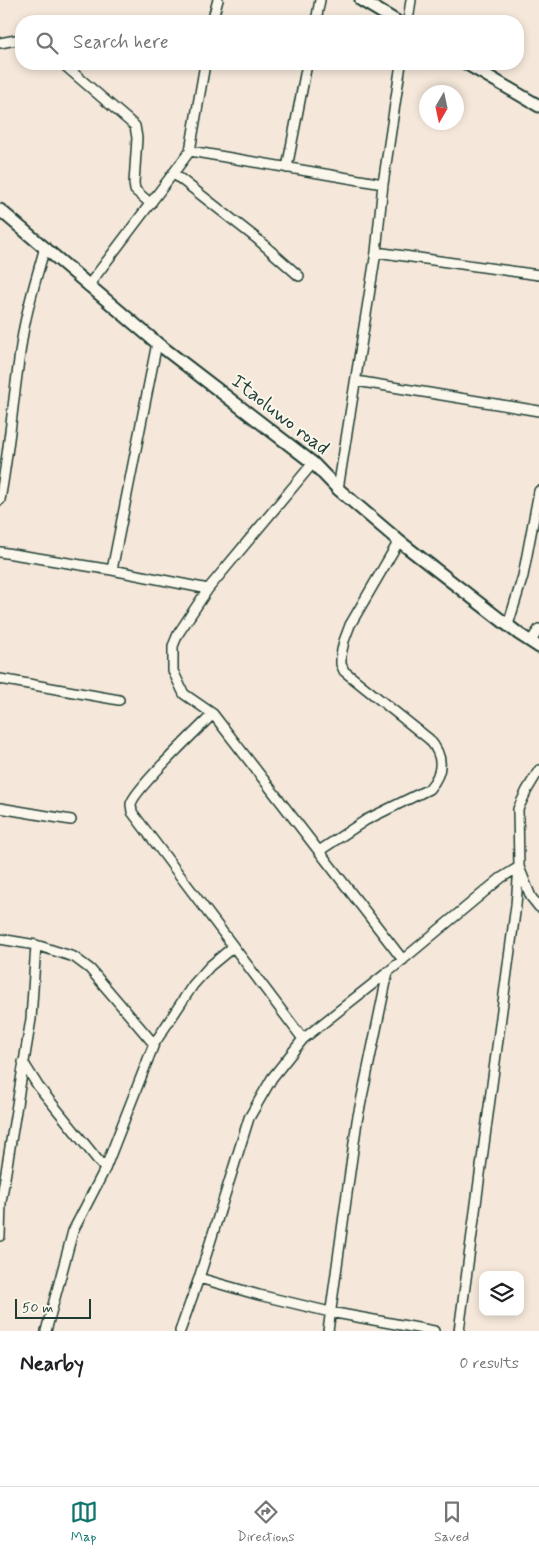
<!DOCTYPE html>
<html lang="en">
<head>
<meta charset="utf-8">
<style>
	body { margin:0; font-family:Mynerve,sans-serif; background:#f6f6f6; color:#202124 }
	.controls { position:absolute; right:15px; bottom:15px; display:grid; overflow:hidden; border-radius:10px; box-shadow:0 2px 8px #0003 }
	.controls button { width:45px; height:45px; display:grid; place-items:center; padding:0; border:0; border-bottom:1px solid #e0e0e0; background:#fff; color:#202124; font:25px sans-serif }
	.compass { position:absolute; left:419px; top:85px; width:45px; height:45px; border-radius:50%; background:#fff; box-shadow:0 2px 8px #0003; rotate:189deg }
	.scale { position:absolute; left:15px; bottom:12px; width:76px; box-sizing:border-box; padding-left:5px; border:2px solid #1f3d34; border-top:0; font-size:14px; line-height:18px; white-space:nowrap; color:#1f3d34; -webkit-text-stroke:4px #fbf7ec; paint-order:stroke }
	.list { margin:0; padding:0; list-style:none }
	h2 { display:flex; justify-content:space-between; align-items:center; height:65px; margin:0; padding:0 20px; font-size:21px }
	h2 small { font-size:16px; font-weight:400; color:#757577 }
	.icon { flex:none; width:28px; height:28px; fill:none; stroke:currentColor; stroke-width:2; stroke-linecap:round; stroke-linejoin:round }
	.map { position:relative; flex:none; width:539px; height:1331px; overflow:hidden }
	.search { position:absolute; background:#fff; box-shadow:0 2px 8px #0003; left:15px; right:15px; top:15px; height:55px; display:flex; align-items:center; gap:12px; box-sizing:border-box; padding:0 18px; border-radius:20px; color:#757577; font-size:19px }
	.sheet { height:155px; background:#fff }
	nav { display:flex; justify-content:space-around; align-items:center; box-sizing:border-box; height:70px; border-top:1px solid #e0e0e0; background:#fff; font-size:14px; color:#757577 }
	nav a { display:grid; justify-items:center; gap:2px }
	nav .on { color:#0f766e }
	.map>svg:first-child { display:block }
</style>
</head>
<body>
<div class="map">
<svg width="539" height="1331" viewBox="0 0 539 1331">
	<rect width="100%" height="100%" fill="#f5e8da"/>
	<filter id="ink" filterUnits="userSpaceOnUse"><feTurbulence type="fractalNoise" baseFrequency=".02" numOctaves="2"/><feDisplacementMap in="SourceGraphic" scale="10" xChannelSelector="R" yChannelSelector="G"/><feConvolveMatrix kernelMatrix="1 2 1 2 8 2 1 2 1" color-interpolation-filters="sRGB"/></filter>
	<g filter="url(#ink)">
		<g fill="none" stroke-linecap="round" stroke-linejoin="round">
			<g stroke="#1f3d34" stroke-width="12">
				<path id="minor" d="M212,21l6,-21
					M316,21l4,-21
					M408,21l3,-21
					M0,43l21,-4
					M63,64l72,62 2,12 -3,45 1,7 16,14
					M190,151l193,33
					M287,168l20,-104
					M173,173l83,65 43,38
					M376,252l163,23
					M88,286l102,-135 15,-87
					M356,381l183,30
					M313,463l-105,126 -30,45 -5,12v25l11,23 29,20 190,246
					M338,489l38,-237 7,-68 18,-120
					M0,500c10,-55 14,-112 23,-167 5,-29 14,-57 22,-86
					M0,552l112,18 96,19
					M112,570l45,-227
					M508,625l15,-49 16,-85
					M531,641l8,-12
					M0,679l119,21
					M213,714c-14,14 -79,76 -82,90 0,2 1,6 1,8l171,227
					M0,808l71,12
					M319,851l47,-31 63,-31c15,-17 15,-33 0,-50l-85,-68 -3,-7v-9l3,-14 6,-16 49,-84
					M0,939l36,6 38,12 16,12 64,75
					M23,1062l15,24 67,83
					M0,1236l1,-34 30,-183 5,-74
					M199,1278l60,17 71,17 104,19
					M46,1331l27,-100 32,-62 49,-125 39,-59 17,-19 23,-19
					M180,1331l19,-53 50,-160 23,-40 31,-39 85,-67 113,-94 18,-11 12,30 8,10
					M328,1331l29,-210 31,-149
					M459,1331l57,-426 3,-38 -1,-58 9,-19 12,-20"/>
			</g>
			<g stroke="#1f3d34" stroke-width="15">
				<path id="tertiary" d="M361,0l35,21
					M467,64l72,42
					M0,210l157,133 156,120 25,26 61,52 120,93 20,13"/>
			</g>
			<use href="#minor" stroke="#fbf7ec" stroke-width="9"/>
			<use href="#tertiary" stroke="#fbf7ec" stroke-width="11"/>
		</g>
	</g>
	<g text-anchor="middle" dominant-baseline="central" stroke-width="4" stroke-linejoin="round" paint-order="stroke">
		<g font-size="20" fill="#1f3d34" stroke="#fbf7ec">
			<text transform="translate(280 415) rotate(38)">Itaoluwo road</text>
		</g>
	</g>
</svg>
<div class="controls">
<button><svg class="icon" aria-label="layers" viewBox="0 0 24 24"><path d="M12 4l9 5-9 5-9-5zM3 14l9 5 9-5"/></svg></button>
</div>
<svg class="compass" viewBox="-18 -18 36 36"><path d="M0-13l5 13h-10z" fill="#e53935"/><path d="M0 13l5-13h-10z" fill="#757577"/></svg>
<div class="scale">50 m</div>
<div class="search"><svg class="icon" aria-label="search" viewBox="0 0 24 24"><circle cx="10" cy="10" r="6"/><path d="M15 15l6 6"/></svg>Search here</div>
</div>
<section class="sheet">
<h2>Nearby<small>0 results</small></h2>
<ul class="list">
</ul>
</section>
<nav>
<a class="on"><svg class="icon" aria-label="map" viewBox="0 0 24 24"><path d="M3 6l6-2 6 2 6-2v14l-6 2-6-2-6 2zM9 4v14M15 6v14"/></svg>Map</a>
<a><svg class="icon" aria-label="directions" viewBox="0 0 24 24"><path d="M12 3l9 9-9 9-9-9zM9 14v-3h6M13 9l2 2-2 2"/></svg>Directions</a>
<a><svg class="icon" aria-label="saved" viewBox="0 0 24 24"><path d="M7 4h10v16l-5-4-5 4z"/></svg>Saved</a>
</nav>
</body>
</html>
